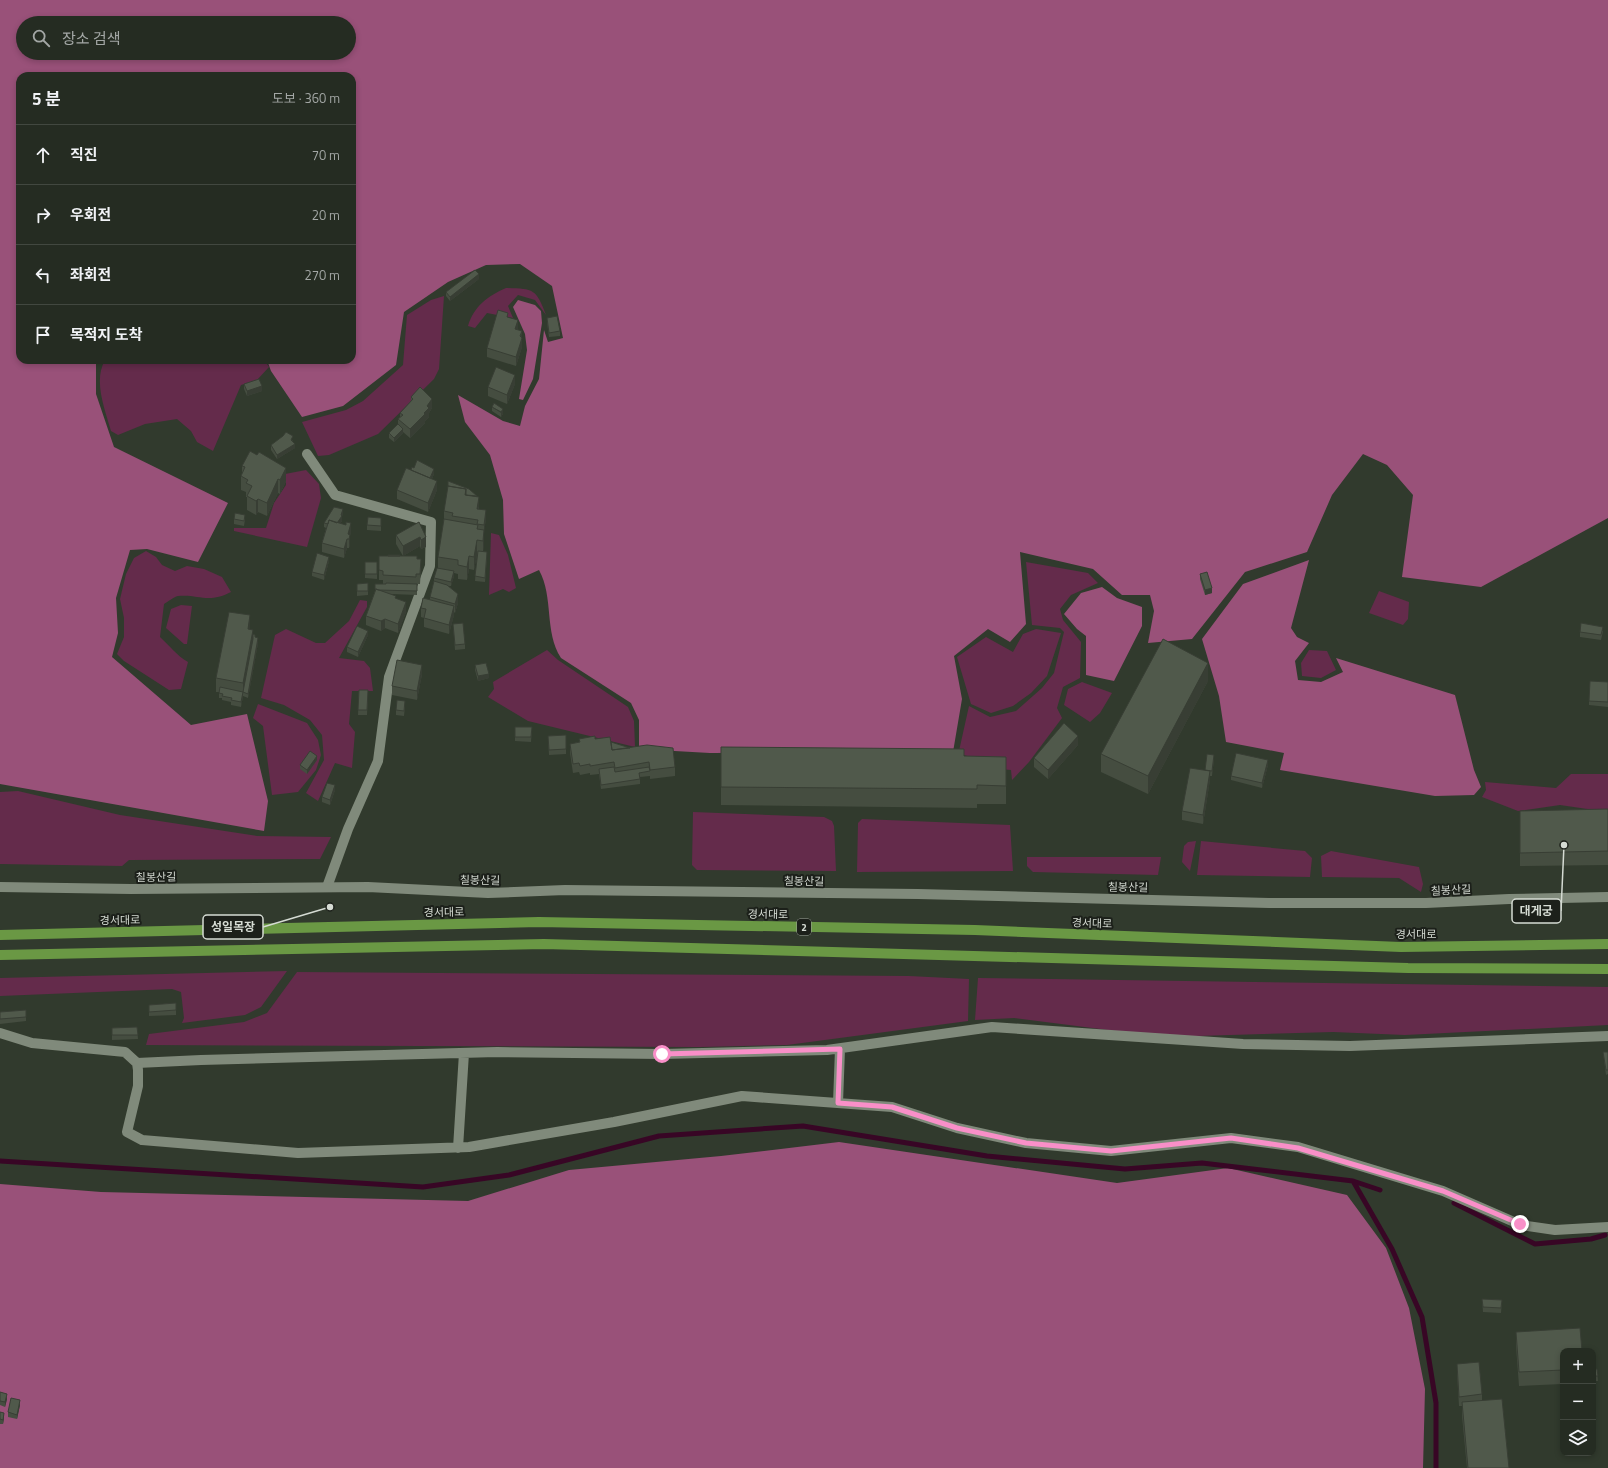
<!DOCTYPE html>
<html lang="ko">
<head>
<meta charset="utf-8">
<style>
	body { margin:0; font-family:"Titillium Web","Noto Sans KR",sans-serif; background:#2d342a; color:#f1f3f6 }
	.controls { position:absolute; right:12px; bottom:12px; display:grid; overflow:hidden; border-radius:8px; box-shadow:0 2px 6px #0003 }
	.controls button { width:36px; height:36px; display:grid; place-items:center; padding:0; border:0; border-bottom:1px solid #424840; background:#252c22; color:#f1f3f6; font:20px sans-serif }
	.stop { position:absolute; width:12px; height:12px; margin:-9px; border:3px solid #f98fc8; border-radius:50%; background:#fff }
	.stop.end { background:#f98fc8; border-color:#fff; box-shadow:0 1px 4px #0008 }
	.list { margin:0; padding:0; list-style:none }
	h2 { display:flex; justify-content:space-between; align-items:center; height:52px; margin:0; padding:0 16px; font-size:17px }
	h2 small { font-size:13px; font-weight:400; color:#a3a7a5 }
	.list li { display:grid; grid-template-columns:26px 1fr auto; gap:12px; align-items:center; box-sizing:border-box; height:60px; padding:0 16px; border-top:1px solid #424840 }
	.list b { display:block; font-size:15px; white-space:nowrap }
	.list em { font-size:13px; font-style:normal; color:#a3a7a5 }
	.icon { flex:none; width:22px; height:22px; fill:none; stroke:currentColor; stroke-width:2; stroke-linecap:round; stroke-linejoin:round }
	.map { position:relative; flex:none; width:1608px; height:1468px; overflow:hidden }
	.search { position:absolute; background:#252c22; box-shadow:0 2px 6px #0003; left:16px; top:16px; width:340px; height:44px; display:flex; align-items:center; gap:10px; box-sizing:border-box; padding:0 14px; border-radius:22px; color:#a3a7a5; font-size:15px }
	.panel { position:absolute; background:#252c22; box-shadow:0 2px 6px #0003; left:16px; top:72px; width:340px; height:292px; border-radius:12px }
	.map>svg:first-child { display:block }
</style>
</head>
<body>
<div class="map">
<svg width="1608" height="1468" viewBox="0 0 1608 1468">
	<rect width="100%" height="100%" fill="#313a2d"/>
	<path fill="#642b4b" d="M506,288c27,1 30,0 40,27l-11,-15 -17,-5 -10,11 5,12 -26,-5 -12,15 -7,-2c6,-20 20,-30 38,-38z
		M444,296l-5,73 -5,10 -56,55 -49,21 -11,1 -16,-34 44,-12 17,-9 40,-36 4,-50 24,-15z
		M105,360h159l5,7 -12,13 -16,5 -28,66 -16,-9 -6,-11 -14,-12 -32,5 -27,11 -7,-4c-6,-22 -18,-50 -6,-71z
		M306,470l13,14 2,14 -14,49 -73,-16v-3h32l8,-25 12,-18 -1,-11z
		M491,533l8,2 9,20 8,33 -7,4 -6,-3 -14,6z
		M146,551l10,6 6,8 13,6 12,-5 17,3 18,8 9,15c-23,12 -32,2 -53,4 -5,1 -10,6 -14,8l-4,33c9,8 17,19 28,25l-7,27 -12,1 -45,-29 -7,-7 7,-17v-19l-4,-19 6,-25 8,-16z
		M1026,562l62,11 10,10 -27,12 -11,14 3,11 18,22 -1,36 -17,9 -6,21 5,10 -33,44 -17,18 -1,-10 -33,-3 1,-7 -15,-5 -5,-4 10,-45 21,11 26,-6 26,-23 12,-15 10,-41 -4,-4 -28,-3z
		M1379,591l30,11 -1,17 -5,6 -34,-12z
		M360,600l7,1v6l-28,51 25,3 6,7 3,23h-21l-3,33 6,8 -3,36 -17,-5 -17,38 -12,-8 18,-33 -2,-25 -12,-15 -26,-15 -23,-7 14,-63 11,-6 30,14h9l24,-22z
		M181,605l11,1 -5,38h-3l-18,-16 5,-19z
		M1036,629l25,4 -14,43 -16,17 -18,13 -22,7 -20,-9 -14,-47 29,-20 27,15 10,-18z
		M547,650l11,10 70,47 6,14 1,26 -107,-26 -40,-24 6,-8 -1,-7z
		M1309,650l18,1 9,19 -15,8 -19,-2 -1,-13z
		M1082,682l30,11 -12,20 -10,9 -26,-17 4,-16z
		M258,704l49,19 11,17 3,15 -5,15 -18,22 -26,3 -9,-69 -10,-8z
		M1571,774h37v38l-48,-7 -42,6 -36,-14 4,-7 -1,-8 71,6z
		M18,791l102,24 137,21 74,1 -11,22 -191,1 -7,6 -122,-2v-72z
		M693,812l131,5 8,4 2,5 2,45 -139,-1 -5,-5z
		M862,819l148,6 3,46 -156,1 1,-49z
		M1196,841l-6,30 -8,-9 2,-16 4,-4z
		M1201,841l104,10 7,7 -2,19 -113,-2z
		M1331,851l88,16 4,17 -2,8 -22,-14 -77,-1 -1,-21z
		M1027,857h134l-3,18 -125,-3 -6,-6z
		M287,971l-26,36 -16,8 -63,8 2,-5 -3,-26 -9,-3 -172,7v-18z
		M297,972l612,4 60,3 -1,42 -181,24 -87,2 -554,-2 3,-11 95,-12 23,-9z
		M978,978l630,9v38l-203,10 -72,-3 -170,5 -149,-19 -39,2z"/>
	<path fill="#995179" fill-rule="evenodd" d="M0,0h1608v518l-127,69 -79,-10 11,-82 -26,-30 -24,-11 -31,41 -25,57 -62,20 -53,67 -44,4 6,-32 -4,-16h-28l-29,-26 -73,-17 6,72 -16,18 -22,-13 -34,27 8,43 -9,53 -243,1 -71,-4v-29l-8,-17 -70,-45c-17,-26 -7,-61 -22,-88l-20,9 -15,-45 -1,-34 -13,-45 -25,-33 -7,-27 45,26 17,5 5,-20 14,-27 5,-49 4,12 15,-4 -11,-52 -32,-22 -34,1 -38,17 -44,30 -8,53 -53,41 -41,11 -31,-46 -4,-11h85v-284h-332v284h78l-2,3v31l18,53 114,56 -30,59 -51,-13 -17,1 -14,48 2,35 -6,24 79,68 56,-11 21,87 -4,30 -264,-47zM23,23h326v30h-326z
		M518,300l17,5 6,6 1,12 -9,56 -10,21 -4,-1 8,-49 -2,-16 -12,-27z
		M1309,560l-18,68 6,9 12,6 -14,18 3,19 23,2 22,-10 -7,-14 119,37 19,75 7,17 -7,8 -39,1 -155,-26 4,-17 -58,-11 -7,-46 -17,-57 41,-55z
		M1102,587l15,11 25,9v19l-28,55 -28,-6v-39l-9,-7 -13,-15 17,-21z
		M839,1142l278,41 111,-15 119,27 39,53 23,60 16,81 -2,79h-1423v-284l101,8 367,9 101,-31 152,-14z"/>
	<g fill="none" stroke-linecap="round" stroke-linejoin="round">
		<path stroke="#380625" stroke-width="5" d="M0,1161l423,26 86,-12 150,-39 144,-10 184,30 138,13 77,-6 151,18 27,9
			M1353,1181l39,68 30,68 14,86v65
			M1454,1203l81,41 56,-5 14,-4"/>
		<path stroke="#808a7b" stroke-width="10" d="M307,454l28,41 96,27 -1,44 -41,111 -11,84 -30,68 -21,58
			M0,1033l32,10 93,9 12,11 1,7v16l-11,46 15,8 156,13 171,-6 145,-25 128,-26 150,11 65,21 69,15 85,8 120,-13 67,9 145,44 78,34 34,5 53,-3
			M137,1063l64,-3 296,-8 165,2 165,-4 165,-23 251,17 107,2 258,-10
			M838,1103l2,-54
			M458,1148l6,-95"/>
		<path stroke="#808a7b" stroke-width="10" d="M0,887l131,2 237,-2 120,6 77,-3 353,4 351,9h157l83,-4 99,-2"/>
		<path stroke="#6a9844" stroke-width="10" d="M0,935l539,-13 436,8 426,17 207,-3
			M0,955l544,-11 864,24 200,1"/>
	</g>
	<path fill="#454d40" d="M479,279l-29,22 -4,-5v-4z
		M508,317l10,13 4,1v16l-6,19 -29,-9v-9z
		M547,318l13,13v5l-11,1 -2,-15z
		M244,384l18,7 -15,5 -3,-7z
		M515,384l-8,20 -19,-8v-9z
		M411,397l21,11 -3,5v4l-4,4v2l-15,15 -7,-6v1l-9,9 -5,-4v-5l9,-8v-6l2,-2v-4l11,-11z
		M492,407l11,7 -2,3 -9,-6z
		M293,440l-1,1 3,7 -18,11 -6,-9v-5z
		M242,466l44,15 -6,13 -2,-1 -11,23 -9,-4 -2,3 -9,-5v-13h-1v-5l-5,-2v-14l1,-3z
		M414,468l20,6 -2,5 5,11 -9,22 -31,-13v-9l14,-20z
		M479,506v3l7,10 -2,11v14l-1,7 4,5 -2,26 -10,-1 2,-27 -3,16 -5,-1 -2,11 -9,-1v-5l-4,-1v3l-3,10h-3l10,17 -3,10 -1,-1v3l-5,19 -25,-7v-9l-3,-1v-9l9,-8v-3l4,-16v-3l4,-10v-11l6,-37v-9z
		M343,514l-1,2v5l-2,3 11,9 -1,2v9l-1,4h-2l-3,10 -22,-6v-9l4,-15 -2,-1v-4z
		M234,519h11l-1,7 -10,-2z
		M381,522v9l-14,-1v-5z
		M419,522l7,25 -5,2 -1,-3 -17,10 -7,-12v-9z
		M400,556l17,3 4,9 -1,16h-4h1v11l-26,-1 5,4 10,14 -8,21 -13,-5 -4,3 -15,-6v-9l9,-25v-7h8v-4h-4v-10z
		M329,561l-5,19 -12,-4v-4z
		M365,562h12v17l-12,-1z
		M1200,574l12,19 -7,2 -5,-16z
		M368,583v12l-11,1v-12z
		M453,624l12,20v5l-10,1z
		M250,630l8,13 -10,55 -5,-2 -2,11 -10,-2v-3l-9,-2v-2h-3v-6h-3v-14z
		M1603,631l-2,9 -21,-3v-5z
		M368,635l-10,22 -11,-5v-5z
		M475,665l14,13 -11,3 -3,-11z
		M422,674l-5,26 -25,-5v-9z
		M1208,681l-60,113 -47,-22v-18z
		M1608,682v25l-19,-2v-4z
		M359,690h9l-1,25h-9z
		M405,706l-1,10 -8,-1v-5z
		M515,727h17l-1,15 -16,-1z
		M566,735v19l-17,1 -1,-19z
		M579,739h16l16,3 64,25v9l-25,3v-3l-10,1v7l-39,5 -2,-15 -9,1v-2l-10,2 -1,-3 -6,1 -3,-20v-9l9,-2z
		M1078,745l-30,34 -14,-12v-9z
		M721,747l243,9 42,1v47h-29v4l-256,-3z
		M1214,759l-2,17h-2v4l-7,44 -21,-4v-9z
		M317,760l-10,14 -7,-5v-4z
		M1268,765l-6,23 -31,-8v-4z
		M335,790l-5,15 -8,-3v-5z
		M1608,809v56l-88,1v-55z
		M176,1003v12l-27,1v-11z
		M26,1010v11l-26,3v-12z
		M137,1027l1,12 -26,1v-12z
		M1603,1052h5v22l-2,1z
		M1482,1299l20,1 -1,13 -18,-1z
		M1516,1332l47,19v40l-1,-7 -43,2 -3,-40z
		M1457,1364l25,30v7l27,67h-42l-5,-52v-10h-3l-2,-33z
		M1593,1369h4l1,12h-5z
		M0,1392l7,7 -2,8 -5,-2z
		M20,1405l-3,14 -9,-2v-5z
		M0,1412l4,6 -1,6h-3z"/>
	<path fill="#383e34" d="M479,274v5l-29,22v-4z
		M518,320v9l-3,9v-9z
		M522,331v16l-6,19v-9z
		M515,375v9l-8,20v-9z
		M262,386v5l-15,5v-5z
		M432,399v9l-3,5v4l-4,4v2l-15,15v-9z
		M503,409v5l-2,3v-5z
		M403,429v4l-9,9v-4z
		M295,444v4l-18,11v-4z
		M286,468v13l-6,13v-14z
		M434,469v5l-5,12v-4z
		M278,479v14l-11,23v-13z
		M437,481v9l-9,22v-9z
		M479,497v9l-2,12v-9z
		M258,499v13l-2,3v-14z
		M343,509v5l-1,3v-1v5l-6,9v-5z
		M486,510v9l-2,15v-9z
		M351,523v10l-2,6 -1,-5z
		M484,530v14l-1,11v-14z
		M350,535v9l-1,4v-9z
		M420,537v9l-17,10v-10z
		M426,537v10l-5,2v-9z
		M347,539v9l-3,10v-9z
		M477,540v14l-3,16v-13z
		M487,552v4l-2,26v-4z
		M469,556v13l-2,11v-13z
		M329,557v4l-5,19v-5z
		M454,571v5l-3,10v-4z
		M1212,588v5l-7,2v-5z
		M458,594v9l-3,10v-9z
		M406,602v10l-8,21v-9z
		M454,606v9l-5,19v-9z
		M250,615v14l-2,9v-9z
		M385,619v9l-4,3v-10z
		M253,630v14l-10,48v-9z
		M368,631v4l-10,22v-5z
		M258,638v5l-10,55v-4z
		M1208,663v18l-60,113v-18z
		M422,665v9l-5,26v-9z
		M489,674v4l-11,3v-5z
		M243,692v4l-2,11v-5z
		M1078,736v9l-30,34v-9z
		M1214,755v4l-2,17v-5z
		M317,756v4l-10,14v-4z
		M1268,760v5l-6,23v-5z
		M1210,771v9l-7,44v-9z
		M335,785v5l-5,15v-5z
		M7,1394v5l-2,8v-5z
		M20,1400v5l-3,14v-4z
		M4,1413v5l-1,6v-4z"/>
	<path fill="#50594b" stroke="#383e34" d="M475,270l4,4 -29,23 -4,-5z
		M498,310l10,3 -1,4 11,3 -3,9 7,2 -2,5 2,2 -6,19 -29,-9z
		M557,316l3,15 -11,2 -2,-15z
		M496,367l19,8 -8,20 -19,-8z
		M259,379l3,7 -15,5 -3,-7z
		M420,387l12,12 -5,7 2,2 -5,5 1,1 -15,15 -12,-10 5,-4 -3,-2 13,-14 -2,-2z
		M494,403l9,6 -2,3 -9,-5z
		M398,424l5,5 -9,9 -5,-5z
		M286,432l7,4 -2,4 4,4 -18,11 -6,-10 12,-9z
		M250,451l7,4 2,-3 27,16 -6,12 -2,-1 -11,24 -9,-4 -2,2 -9,-5 5,-10 -6,-3 2,-3 -7,-4 4,-9 -3,-1z
		M417,460l17,9 -4,9 -19,-8 1,-3 2,1z
		M406,468l31,13 -9,22 -31,-13z
		M448,481l21,8 8,7 -11,-1v-6l-18,-3z
		M448,486l18,3 -1,6 14,2 -2,12 9,1 -2,15 -7,-1 1,-4 -26,-4 1,-3 -9,-2z
		M334,507l9,2 -2,6 1,1 -5,7 -8,-3 -1,4 -4,-1z
		M235,513l10,2 -1,6 -10,-2z
		M368,517l13,1v8l-14,-1z
		M444,519l34,6 -1,4 7,1 -1,11 -6,-1 -3,17 -5,-1 -2,11 -9,-2v-5l-20,-3z
		M329,520l17,5v-3l5,1 -3,11 2,1 -1,4h-2l-3,10 -22,-6z
		M419,522l7,15 -5,3 -1,-3 -17,9 -7,-11z
		M478,551l9,1 -2,26 -10,-2z
		M317,553l12,4 -5,18 -12,-3z
		M388,555h12v1h-12z
		M379,556h38v3h4l-1,15h-4v3l-33,-2v-4l-4,-1z
		M365,562h12v12h-12z
		M437,568l17,3 -3,11 -17,-4z
		M1207,572l5,16 -7,2 -5,-16z
		M434,581l13,4 11,9 -3,10 -25,-7z
		M368,583v8h-11v-7z
		M386,583l31,1v7l-39,-1 -2,-1h-1v-5h11z
		M376,589l20,7 -1,2 11,4 -8,22 -13,-5 -4,2 -15,-5z
		M423,598l31,8 -5,19 -25,-7 2,-9 -5,-1z
		M229,612l21,3 -2,14 5,1 -10,53 -27,-5z
		M463,623l2,21 -10,1 -2,-21z
		M1581,623l22,4 -2,8 -21,-3z
		M357,626l11,5 -10,21 -11,-5z
		M253,634l2,1v2l3,1 -10,56 -5,-2 10,-53z
		M1163,639l45,24 -60,113 -47,-22z
		M397,660l25,5 -5,26 -25,-5z
		M486,663l3,11 -11,2 -3,-11z
		M1590,681l18,1v20l-19,-1z
		M220,687l23,5 -2,10 -10,-2 1,-2 -10,-2 1,-2 -4,-1z
		M359,690h9l-1,20h-9z
		M397,700l8,1 -1,10 -8,-1z
		M1064,723l14,13 -30,34 -14,-12z
		M515,727h17l-1,10h-16z
		M566,735v14l-17,1 -1,-14z
		M595,736v3l15,-2 2,13 35,-5 26,3 2,19 -25,3 -1,-8 -34,6 -1,-6 -24,4v-2l-10,2 -1,-3 -6,1 -3,-20 10,-2 -1,-3z
		M611,742l19,6 -18,2z
		M721,747l243,2v7l42,1v29l-29,-1v4l-256,-2z
		M310,751l7,5 -10,14 -7,-5z
		M1236,753l32,7 -6,23 -31,-7z
		M1207,754l7,1 -2,16 -7,-1z
		M614,767l1,5 34,-5 1,4 -11,2 1,6 -39,6 -2,-16z
		M1190,768l20,3 -7,44 -21,-4z
		M327,783l8,2 -5,15 -8,-3z
		M1608,809v42l-88,2v-42z
		M176,1003v7l-27,2v-7z
		M26,1010v7l-26,2v-7z
		M137,1027l1,8h-26v-7z
		M1603,1052h5v18h-2z
		M1482,1299l20,1 -1,8 -18,-1z
		M1580,1328l2,23h-19v19l-44,2 -3,-40z
		M1479,1362l3,32 -23,3 -2,-33z
		M1593,1369h4l1,7h-5z
		M0,1392l7,2 -2,8 -5,-1z
		M11,1398l9,2 -3,15 -9,-3z
		M1502,1399l7,69h-41l-6,-66z
		M0,1412l4,1 -1,7 -3,-1z"/>
	<g fill="none" stroke-linecap="round" stroke-linejoin="round">
		<path stroke="#f98fc8" stroke-width="5" d="M662,1054l178,-5 -2,54 54,4 65,21 69,15 85,8 120,-13 67,10 145,43 77,33"/>
	</g>
	<g text-anchor="middle" dominant-baseline="central" stroke-width="4" stroke-linejoin="round" paint-order="stroke">
		<rect fill="#1c201a" stroke="#9ea39c" stroke-width="1" x="797" y="919" width="14" height="16" rx="3"/>
		<g font-size="10" font-weight="bold" fill="#d5dbd3">
			<text x="804" y="927">2</text>
		</g>
		<g font-size="11" fill="#d5dbd3" stroke="#1c201a">
			<text transform="translate(156 877) rotate(-1)">칠봉산길</text>
			<text transform="translate(480 880) rotate(1)">칠봉산길</text>
			<text transform="translate(804 881) rotate(1)">칠봉산길</text>
			<text transform="translate(1128 887) rotate(1)">칠봉산길</text>
			<text transform="translate(1451 890) rotate(-3)">칠봉산길</text>
			<text transform="translate(444 912) rotate(-1)">경서대로</text>
			<text transform="translate(768 914) rotate(1)">경서대로</text>
			<text transform="translate(120 920) rotate(-1)">경서대로</text>
			<text transform="translate(1092 923) rotate(2)">경서대로</text>
			<text x="1416" y="934">경서대로</text>
		</g>
	</g>
	<path fill="none" stroke="#d5dbd3" stroke-width="1.5" d="M1564 845L1561 911M330 907L263 927"/>
	<g fill="#d5dbd3" stroke="#1c201a" stroke-width="1.5">
		<circle cx="1564" cy="845" r="4"/>
		<circle cx="330" cy="907" r="4"/>
	</g>
	<g fill="#1c201a" stroke="#d5dbd3" stroke-width="1.5">
		<rect x="1512" y="899" width="49" height="24" rx="4"/>
		<rect x="203" y="915" width="60" height="24" rx="4"/>
	</g>
	<g font-size="12" text-anchor="middle" font-weight="bold" fill="#d5dbd3">
		<text x="1536" y="915">대게궁</text>
		<text x="233" y="931">성일목장</text>
	</g>
</svg>
<div class="controls">
<button>+</button>
<button>−</button>
<button><svg class="icon" aria-label="layers" viewBox="0 0 24 24"><path d="M12 4l9 5-9 5-9-5zM3 14l9 5 9-5"/></svg></button>
</div>
<div class="stop" style="left:662px;top:1054px"></div>
<div class="stop end" style="left:1520px;top:1224px"></div>
<div class="search"><svg class="icon" aria-label="search" viewBox="0 0 24 24"><circle cx="10" cy="10" r="6"/><path d="M15 15l6 6"/></svg>장소 검색</div>
<section class="panel">
<h2>5 분<small>도보 · 360 m</small></h2>
<ul class="list">
<li><svg class="icon" aria-label="ahead" viewBox="0 0 24 24"><path d="M12 20V5M6 11l6-6 6 6"/></svg><div><b>직진</b></div><em>70 m</em></li>
<li><svg class="icon" aria-label="right" viewBox="0 0 24 24"><path d="M7 20v-9h11M14 6l5 5-5 5"/></svg><div><b>우회전</b></div><em>20 m</em></li>
<li><svg class="icon" aria-label="left" viewBox="0 0 24 24"><path d="M17 20v-9H6M10 6l-5 5 5 5"/></svg><div><b>좌회전</b></div><em>270 m</em></li>
<li><svg class="icon" aria-label="arrive" viewBox="0 0 24 24"><path d="M6 21V4h12l-3 4 3 4H6"/></svg><div><b>목적지 도착</b></div></li>
</ul>
</section>
</div>
</body>
</html>
